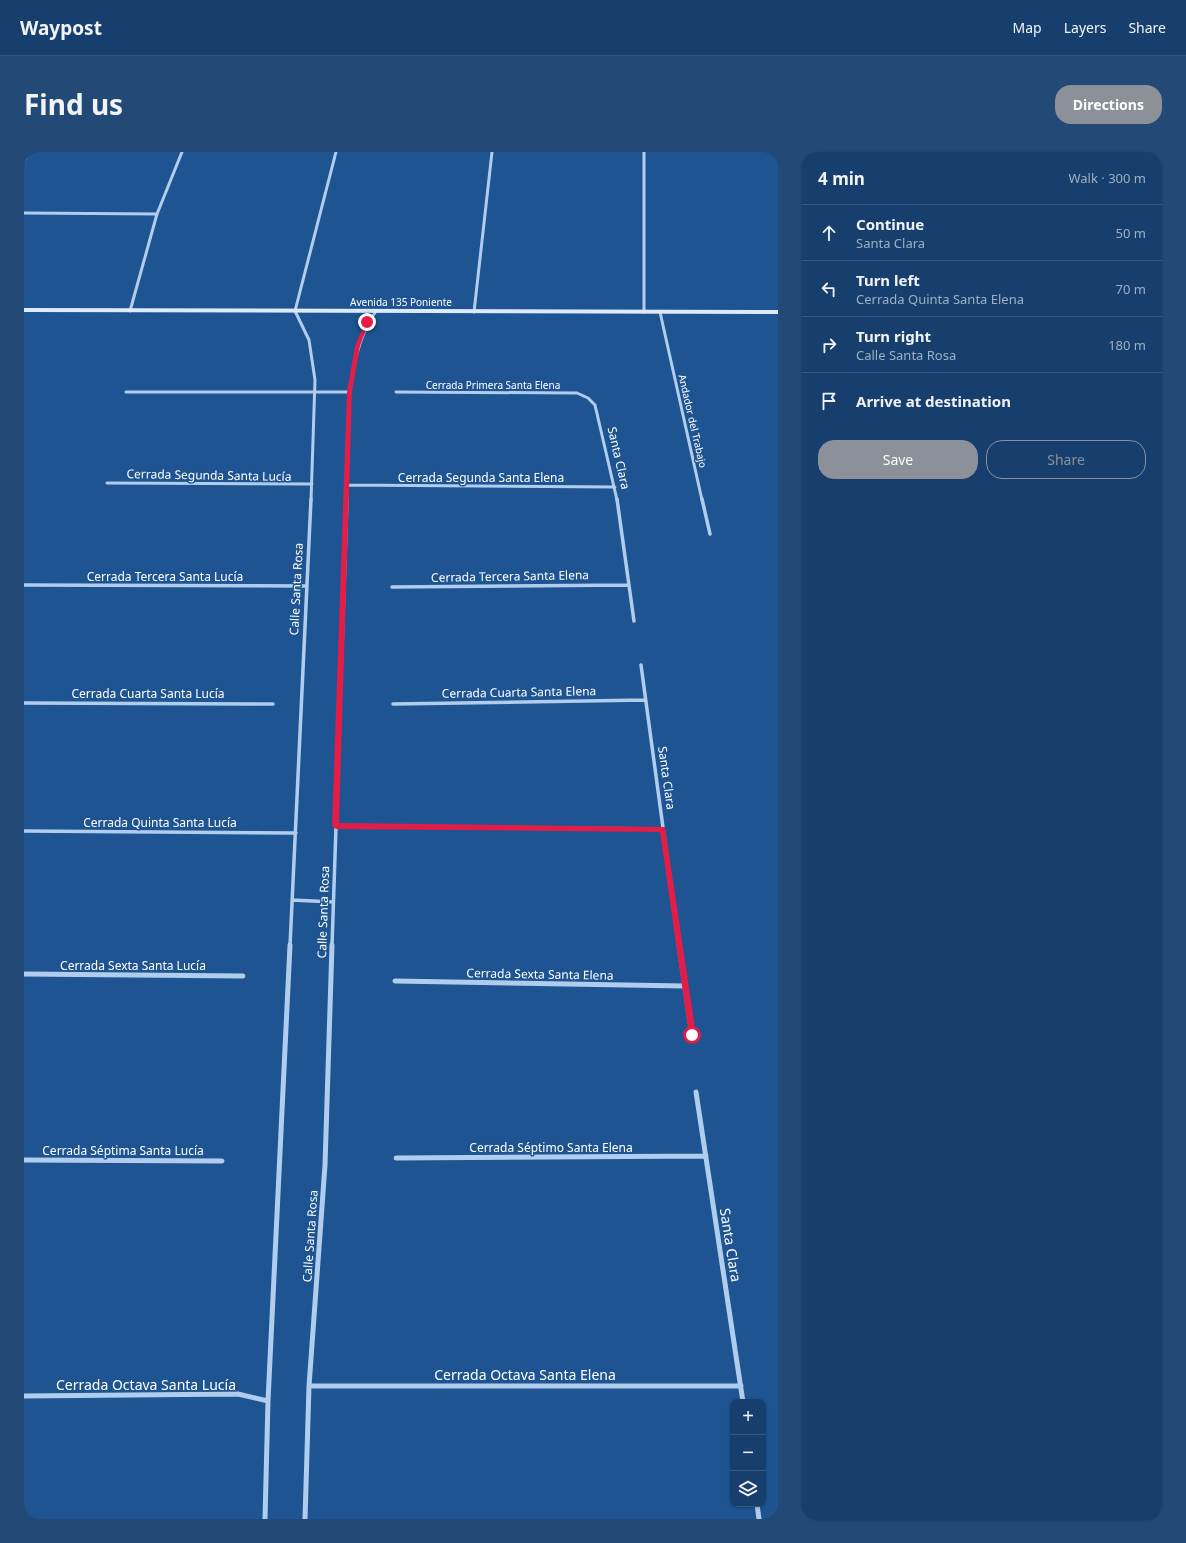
<!DOCTYPE html>
<html lang="en">
<head>
<meta charset="utf-8">
<style>
	body { margin:0; font-family:"Noto Sans",sans-serif; background:#234a76; color:#f1f3f6 }
	.controls { position:absolute; right:12px; bottom:12px; display:grid; overflow:hidden; border-radius:8px; box-shadow:0 1px 3px #0004 }
	.controls button { width:36px; height:36px; display:grid; place-items:center; padding:0; border:0; border-bottom:1px solid #355881; background:#163f6e; color:#f1f3f6; font:20px sans-serif }
	.stop { position:absolute; width:12px; height:12px; margin:-9px; border:3px solid #e11d48; border-radius:50%; background:#fff }
	.stop.end { background:#e11d48; border-color:#fff; box-shadow:0 1px 4px #0008 }
	.list { margin:0; padding:0; list-style:none }
	h2 { display:flex; justify-content:space-between; align-items:center; height:52px; margin:0; padding:0 16px; font-size:17px }
	h2 small { font-size:13px; font-weight:400; color:#9eafc2 }
	.list li { display:grid; grid-template-columns:26px 1fr auto; gap:12px; align-items:center; box-sizing:border-box; height:56px; padding:0 16px; border-top:1px solid #355881 }
	.list b { display:block; font-size:15px; white-space:nowrap }
	.list p { margin:0; font-size:13px; white-space:nowrap; color:#9eafc2 }
	.list em { font-size:13px; font-style:normal; color:#9eafc2 }
	.actions { display:flex; gap:8px; padding:12px 16px }
	.actions a { flex:1; padding:9px 0; border:1px solid #8c9099; border-radius:16px; text-align:center; font-size:14px; color:#8c9099 }
	.actions .main { background:#8c9099; color:#fff }
	.icon { flex:none; width:22px; height:22px; fill:none; stroke:currentColor; stroke-width:2; stroke-linecap:round; stroke-linejoin:round }
	.map { position:relative; flex:none; width:754px; height:1367px; overflow:hidden; border-radius:16px }
	header { display:flex; align-items:center; gap:24px; box-sizing:border-box; height:56px; padding:0 20px; background:#163f6e; border-bottom:1px solid #355881 }
	header strong { font-size:19px }
	nav { display:flex; gap:22px; margin-inline-start:auto; font-size:14px }
	.intro { display:flex; align-items:center; justify-content:space-between; box-sizing:border-box; height:96px; padding:0 24px }
	h1 { margin:0; font-size:28px }
	.button { padding:10px 18px; border-radius:16px; background:#8c9099; color:#fff; font-size:14px; font-weight:700 }
	main { display:flex; gap:24px; padding:0 24px }
	aside { flex:1; background:#163f6e; border-radius:16px; box-shadow:0 1px 3px #0004 }
	.map>svg:first-child { display:block }
</style>
</head>
<body>
<header>
<strong>Waypost</strong>
<nav><a>Map</a><a>Layers</a><a>Share</a></nav>
</header>
<div class="intro"><h1>Find us</h1><a class="button">Directions</a></div>
<main>
<div class="map">
<svg width="754" height="1367" viewBox="0 0 754 1367">
	<rect width="100%" height="100%" fill="#1e5492"/>
	<g fill="none" stroke-linecap="round" stroke-linejoin="round">
		<path stroke="#b0cdee" stroke-width="3" d="M620,0v160
			M0,9l5,-9
			M0,61l133,1
			M106,159l27,-97 25,-62
			M450,160l18,-160
			M636,160l42,188
			M102,240h224
			M372,240l181,1 11,5 7,7 22,95
			M83,331l205,1
			M323,333l268,2
			M287,348l4,-120 -6,-40 -14,-29 41,-159
			M323,348c1,-58 -5,-141 29,-189"/>
		<path stroke="#b0cdee" stroke-width="3.5" d="M593,347l17,122
			M678,347l8,35
			M0,433l283,1
			M368,435l237,-2
			M617,513l38,281
			M0,551l249,1
			M369,552l252,-4
			M312,674l327,3
			M0,679l272,2
			M268,748l41,2
			M266,794l21,-447
			M308,794l15,-447"/>
		<path stroke="#b0cdee" stroke-width="5" d="M655,793l13,90
			M0,822l219,2
			M371,829l289,5
			M672,940l47,310
			M372,1006l310,-2
			M0,1008l198,1
			M285,1234h432
			M0,1244l214,-2 30,7
			M733,1352l2,15
			M241,1367l3,-118 22,-456
			M281,1367l4,-133 16,-221 7,-220"/>
		<path fill="#dceafa" fill-rule="evenodd" d="M0,156l754,2v4l-754,-2z"/>
	</g>
	<path fill="#e11d48" d="M343,169l2,1 -9,24 -8,46 -13,431 326,4 31,208 -1,3 -3,1 -3,-4 -29,-203 -324,-3 -4,-3 15,-434 8,-46 10,-24z"/>
	<g text-anchor="middle" dominant-baseline="central" stroke-width="3" stroke-linejoin="round" paint-order="stroke">
		<g font-size="10" fill="#fff" stroke="#1e5492">
			<text x="377" y="150">Avenida 135 Poniente</text>
			<text x="469" y="233">Cerrada Primera Santa Elena</text>
			<text transform="translate(669 269) rotate(77)">Andador del Trabajo</text>
		</g>
		<g font-size="12" fill="#fff" stroke="#1e5492">
			<text transform="translate(595 306) rotate(77)">Santa Clara</text>
			<text transform="translate(185 323) rotate(1)">Cerrada Segunda Santa Lucía</text>
			<text x="457" y="325">Cerrada Segunda Santa Elena</text>
			<text x="141" y="424">Cerrada Tercera Santa Lucía</text>
			<text transform="translate(486 424) rotate(-1)">Cerrada Tercera Santa Elena</text>
			<text transform="translate(272 437) rotate(-87)">Calle Santa Rosa</text>
			<text transform="translate(495 540) rotate(-1)">Cerrada Cuarta Santa Elena</text>
			<text x="124" y="541">Cerrada Cuarta Santa Lucía</text>
			<text transform="translate(643 626) rotate(82)">Santa Clara</text>
			<text x="136" y="670">Cerrada Quinta Santa Lucía</text>
			<text transform="translate(299 760) rotate(-88)">Calle Santa Rosa</text>
			<text x="109" y="813">Cerrada Sexta Santa Lucía</text>
			<text transform="translate(516 822) rotate(1)">Cerrada Sexta Santa Elena</text>
			<text x="527" y="995">Cerrada Séptimo Santa Elena</text>
			<text x="99" y="998">Cerrada Séptima Santa Lucía</text>
			<text transform="translate(286 1084) rotate(-86)">Calle Santa Rosa</text>
		</g>
		<g font-size="14" fill="#fff" stroke="#1e5492">
			<text transform="translate(707 1093) rotate(81)">Santa Clara</text>
			<text x="501" y="1222">Cerrada Octava Santa Elena</text>
			<text x="122" y="1232">Cerrada Octava Santa Lucía</text>
		</g>
	</g>
</svg>
<div class="controls">
<button>+</button>
<button>−</button>
<button><svg class="icon" aria-label="layers" viewBox="0 0 24 24"><path d="M12 4l9 5-9 5-9-5zM3 14l9 5 9-5"/></svg></button>
</div>
<div class="stop" style="left:668px;top:883px"></div>
<div class="stop end" style="left:343px;top:170px"></div>
</div>
<aside>
<h2>4 min<small>Walk · 300 m</small></h2>
<ul class="list">
<li><svg class="icon" aria-label="ahead" viewBox="0 0 24 24"><path d="M12 20V5M6 11l6-6 6 6"/></svg><div><b>Continue</b><p>Santa Clara</p></div><em>50 m</em></li>
<li><svg class="icon" aria-label="left" viewBox="0 0 24 24"><path d="M17 20v-9H6M10 6l-5 5 5 5"/></svg><div><b>Turn left</b><p>Cerrada Quinta Santa Elena</p></div><em>70 m</em></li>
<li><svg class="icon" aria-label="right" viewBox="0 0 24 24"><path d="M7 20v-9h11M14 6l5 5-5 5"/></svg><div><b>Turn right</b><p>Calle Santa Rosa</p></div><em>180 m</em></li>
<li><svg class="icon" aria-label="arrive" viewBox="0 0 24 24"><path d="M6 21V4h12l-3 4 3 4H6"/></svg><div><b>Arrive at destination</b></div></li>
</ul>
<div class="actions"><a class="main">Save</a><a>Share</a></div>
</aside>
</main>
</body>
</html>
